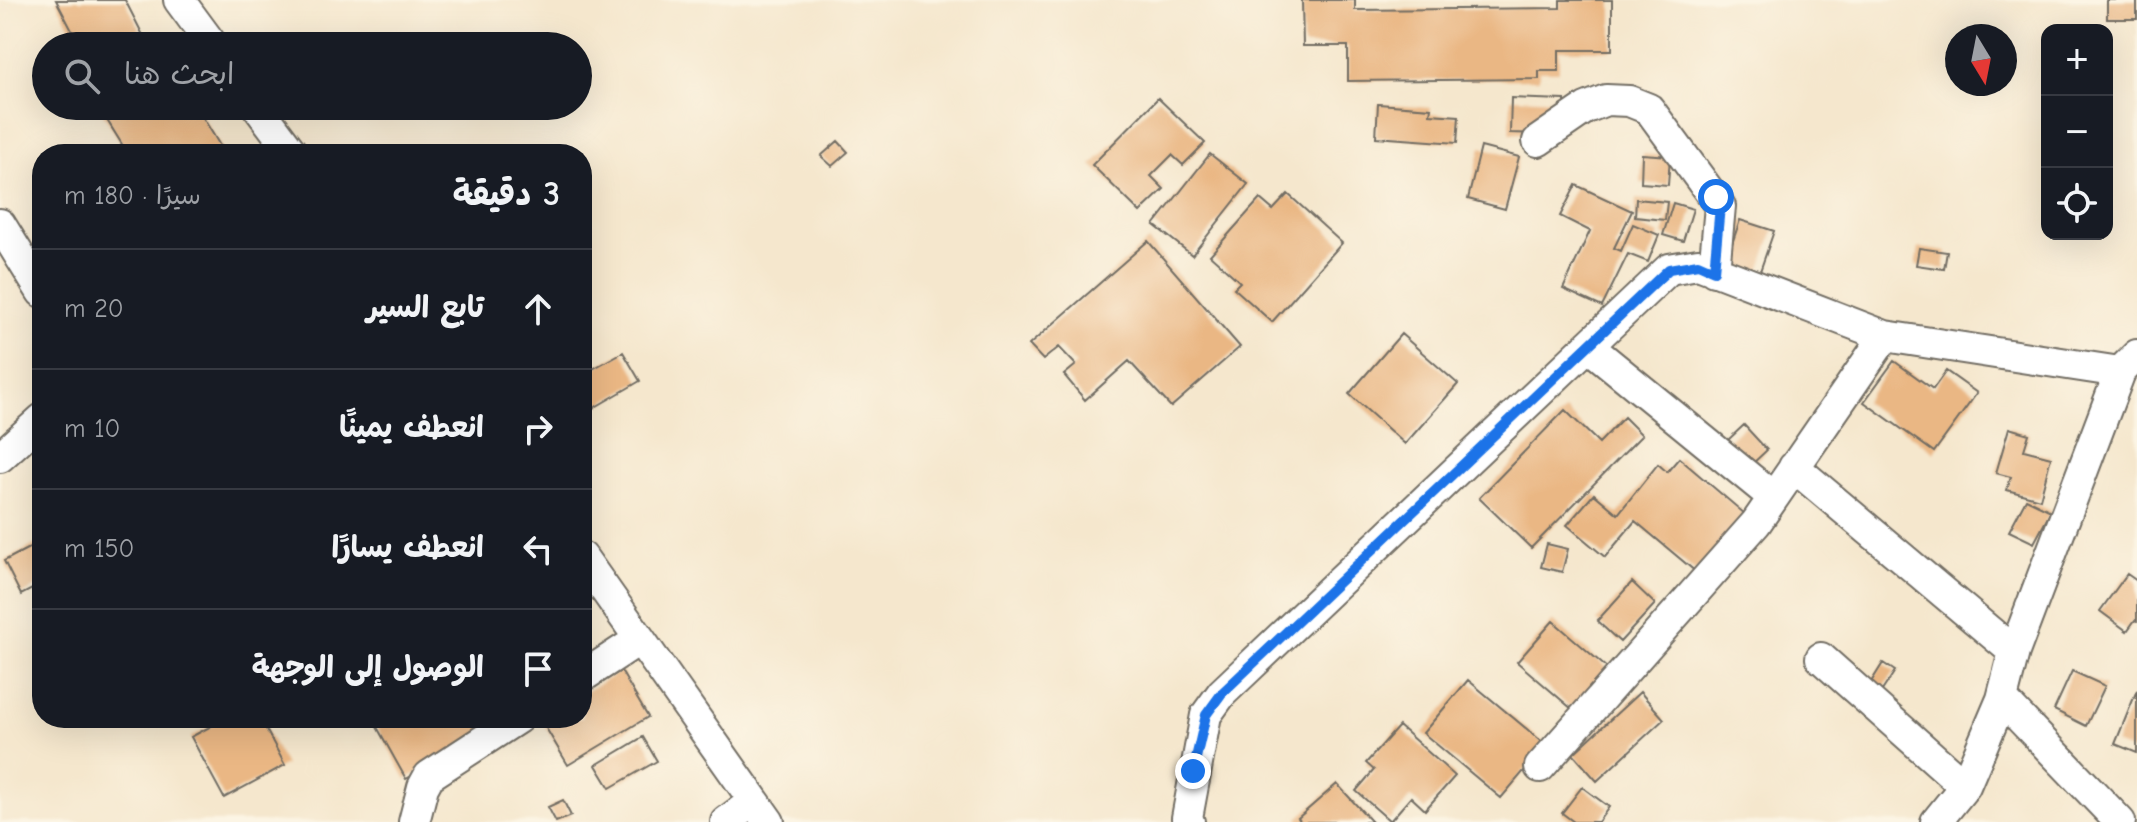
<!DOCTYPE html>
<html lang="ar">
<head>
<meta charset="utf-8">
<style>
	body { margin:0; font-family:"Comic Neue","Playpen Sans Arabic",sans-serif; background:#20242c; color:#f1f3f6; direction:rtl }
	.controls { position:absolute; right:24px; top:24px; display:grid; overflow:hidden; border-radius:16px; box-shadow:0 8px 32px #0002 }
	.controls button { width:72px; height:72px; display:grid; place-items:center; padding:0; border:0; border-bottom:2px solid #363941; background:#171b24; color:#f1f3f6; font:40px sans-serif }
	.compass { position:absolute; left:1945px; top:24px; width:72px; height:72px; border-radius:50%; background:#171b24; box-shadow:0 8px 32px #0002; rotate:170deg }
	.stop { position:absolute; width:24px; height:24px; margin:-18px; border:6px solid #1a73e8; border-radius:50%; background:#fff }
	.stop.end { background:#1a73e8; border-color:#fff; box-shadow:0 2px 8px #0008 }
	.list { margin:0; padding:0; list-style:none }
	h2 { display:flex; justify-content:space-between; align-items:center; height:104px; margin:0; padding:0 32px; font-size:34px }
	h2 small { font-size:26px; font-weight:400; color:#9ea1a6 }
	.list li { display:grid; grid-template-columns:52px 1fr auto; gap:24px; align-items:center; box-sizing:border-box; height:120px; padding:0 32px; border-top:2px solid #363941 }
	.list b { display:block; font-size:30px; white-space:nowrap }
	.list em { font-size:26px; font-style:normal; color:#9ea1a6 }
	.icon { flex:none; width:44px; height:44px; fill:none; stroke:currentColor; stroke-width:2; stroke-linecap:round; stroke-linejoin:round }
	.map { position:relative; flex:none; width:2137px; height:822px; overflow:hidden; direction:ltr }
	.search { position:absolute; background:#171b24; box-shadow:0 8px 32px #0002; left:32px; top:32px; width:560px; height:88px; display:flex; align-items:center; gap:20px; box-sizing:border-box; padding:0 28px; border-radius:44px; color:#9ea1a6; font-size:30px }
	.panel { position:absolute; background:#171b24; box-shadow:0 8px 32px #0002; left:32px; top:144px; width:560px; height:584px; border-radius:32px; direction:rtl }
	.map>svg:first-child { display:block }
</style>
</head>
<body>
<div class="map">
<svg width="2137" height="822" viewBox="0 0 2137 822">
	<rect width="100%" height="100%" fill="#fcf5e5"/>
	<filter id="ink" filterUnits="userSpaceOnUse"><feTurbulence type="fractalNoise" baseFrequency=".0125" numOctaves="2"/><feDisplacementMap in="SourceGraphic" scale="16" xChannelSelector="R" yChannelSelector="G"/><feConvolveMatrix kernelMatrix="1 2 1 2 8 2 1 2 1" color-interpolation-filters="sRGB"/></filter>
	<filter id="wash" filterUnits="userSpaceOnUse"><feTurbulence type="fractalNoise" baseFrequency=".006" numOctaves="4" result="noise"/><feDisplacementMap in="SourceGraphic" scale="32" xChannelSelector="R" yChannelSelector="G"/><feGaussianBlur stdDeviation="1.8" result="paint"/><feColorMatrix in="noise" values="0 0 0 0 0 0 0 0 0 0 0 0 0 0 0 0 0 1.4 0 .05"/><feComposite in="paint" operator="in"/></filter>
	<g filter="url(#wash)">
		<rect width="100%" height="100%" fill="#f5e7cd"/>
		<g id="blocks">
			<path fill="#eab784" d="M56,0h69l22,43 -6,3h-61z
				M1302,0h53v10l205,-2v-8h52v50h-53v21h-20v8l-191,2v-35h-45z
				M2107,0h30v19h-30z
				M1158,98l47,45 -22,22 -11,-10 -21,21 13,13 -24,23 -48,-47z
				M1511,98l54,2v27l-24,7 -31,-1z
				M1378,104l53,4 -1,6 29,2 -2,27 -81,-6z
				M112,106h84l29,48h-97l-26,-42z
				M838,141l10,11 -16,14 -11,-10z
				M1481,147l38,10 -14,52 -37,-10z
				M1210,154l38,30 -56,71 -38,-30z
				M1642,154l28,2 -2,29 -27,-2z
				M1576,185l56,26 -18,37 7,3 12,-27 26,11 -11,27 -20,-8 -26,53 -39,-18 27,-58 -30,-15z
				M1288,194l54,49 -70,79 -38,-34 6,-6 -30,-27 50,-56 13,11z
				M1636,199l31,3 -2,18 -30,-3z
				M1673,203l20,6 -10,32 -20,-6z
				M1740,220l34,11 -16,46 -33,-12z
				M1148,241l92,106 -69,60 -42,-46 -44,39 -21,-25 12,-10 -17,-18 -16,13 -14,-15z
				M1919,248l28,4 -3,17 -28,-4z
				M1401,334l57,50 -53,60 -56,-50z
				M623,352l17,29 -55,32 -3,-5v-33z
				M1894,361l39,28 13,-18 31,22 -43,59 -70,-50z
				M1565,410l34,33 25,-26 18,18 -111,113 -52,-50z
				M1744,425l23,25 -16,15 -23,-25z
				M2009,428l20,6 -5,16 27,7 -11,42 -33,-9 4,-13 -15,-4z
				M1679,458l66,56 -49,58 -61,-51 -30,36 -38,-32 27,-31 24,20 40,-50 9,8z
				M2026,499l25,12 -17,32 -25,-12z
				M42,541v43l-21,11 -17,-34z
				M1547,544l21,5 -6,23 -21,-5z
				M2127,574l10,7v40l-2,-1 -8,11 -27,-20z
				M1632,582l23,22 -35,38 -23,-21z
				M1553,621l54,47 -35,41 -55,-47z
				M1883,663l12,8 -15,23 -12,-7z
				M621,671l27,46 -80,48 -28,-47h42v-24z
				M2072,671l33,15 -19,40 -32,-16z
				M1468,680l78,65 -45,53 -78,-65z
				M2137,690v63l-22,-9z
				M1640,692l24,27 -67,62 -24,-27z
				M226,718h34l25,47 -61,33 -33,-61z
				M372,718h144l-110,61z
				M1399,726l56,50 -30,34 -14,-13 -21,24 -34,-30 18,-21 -8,-7z
				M643,737l14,24 -47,27 -14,-23z
				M1337,784l35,38h-71l-3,-4z
				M1582,787l27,20 -11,15h-24l-12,-9z
				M563,800l8,16 -15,6 -8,-15z"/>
		</g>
	</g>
	<g filter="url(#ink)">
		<use href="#blocks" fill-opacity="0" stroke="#726d64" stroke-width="2"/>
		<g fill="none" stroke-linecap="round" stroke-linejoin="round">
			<g stroke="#726d64" stroke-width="34">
				<path id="minor" d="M179,0l34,46
					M257,106l36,48
					M1538,141l48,-33 20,-8 23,1 20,8 71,97 -6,65
					M0,224l42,68
					M1588,346l185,151
					M0,457l42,-38
					M1794,467l220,185
					M582,557l187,265
					M1821,658l144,128
					M582,677l58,-38
					M2002,699l118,123
					M1540,767l216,-244 129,-187
					M414,822l9,-35 6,-11 89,-58
					M726,822l28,-21
					M1189,822l-2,-4 19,-103 16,-22 447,-424 29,-5 187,72 235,36
					M1936,822l29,-36 37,-87 12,-47 106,-280 17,-17"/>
			</g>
			<use href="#minor" stroke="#fff" stroke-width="30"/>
		</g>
	</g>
	<g fill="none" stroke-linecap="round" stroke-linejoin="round" filter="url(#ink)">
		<path stroke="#1a73e8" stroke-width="10" d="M1193,771l13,-56 16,-22 447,-424 29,-5 16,7 6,-65 -4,-9"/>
	</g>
</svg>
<div class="controls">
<button>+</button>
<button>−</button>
<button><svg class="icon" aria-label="locate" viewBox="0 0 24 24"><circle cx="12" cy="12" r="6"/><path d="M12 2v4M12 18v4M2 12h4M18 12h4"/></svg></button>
</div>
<svg class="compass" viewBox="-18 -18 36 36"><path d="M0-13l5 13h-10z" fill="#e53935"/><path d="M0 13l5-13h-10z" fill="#9ea1a6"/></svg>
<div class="stop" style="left:1716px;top:197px"></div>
<div class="stop end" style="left:1193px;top:771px"></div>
<div class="search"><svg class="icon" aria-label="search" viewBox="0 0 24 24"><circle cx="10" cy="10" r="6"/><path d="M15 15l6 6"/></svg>ابحث هنا</div>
<section class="panel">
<h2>3 دقيقة<small>سيرًا · 180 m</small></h2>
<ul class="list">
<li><svg class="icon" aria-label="ahead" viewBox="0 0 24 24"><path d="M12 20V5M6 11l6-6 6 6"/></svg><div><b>تابع السير</b></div><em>20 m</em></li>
<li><svg class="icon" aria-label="right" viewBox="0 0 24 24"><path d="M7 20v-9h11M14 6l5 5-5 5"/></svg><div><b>انعطف يمينًا</b></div><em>10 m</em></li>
<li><svg class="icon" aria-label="left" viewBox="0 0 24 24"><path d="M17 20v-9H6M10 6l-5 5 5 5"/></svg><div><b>انعطف يسارًا</b></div><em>150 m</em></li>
<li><svg class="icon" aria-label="arrive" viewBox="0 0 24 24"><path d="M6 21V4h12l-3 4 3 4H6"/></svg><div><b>الوصول إلى الوجهة</b></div></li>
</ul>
</section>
</div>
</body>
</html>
